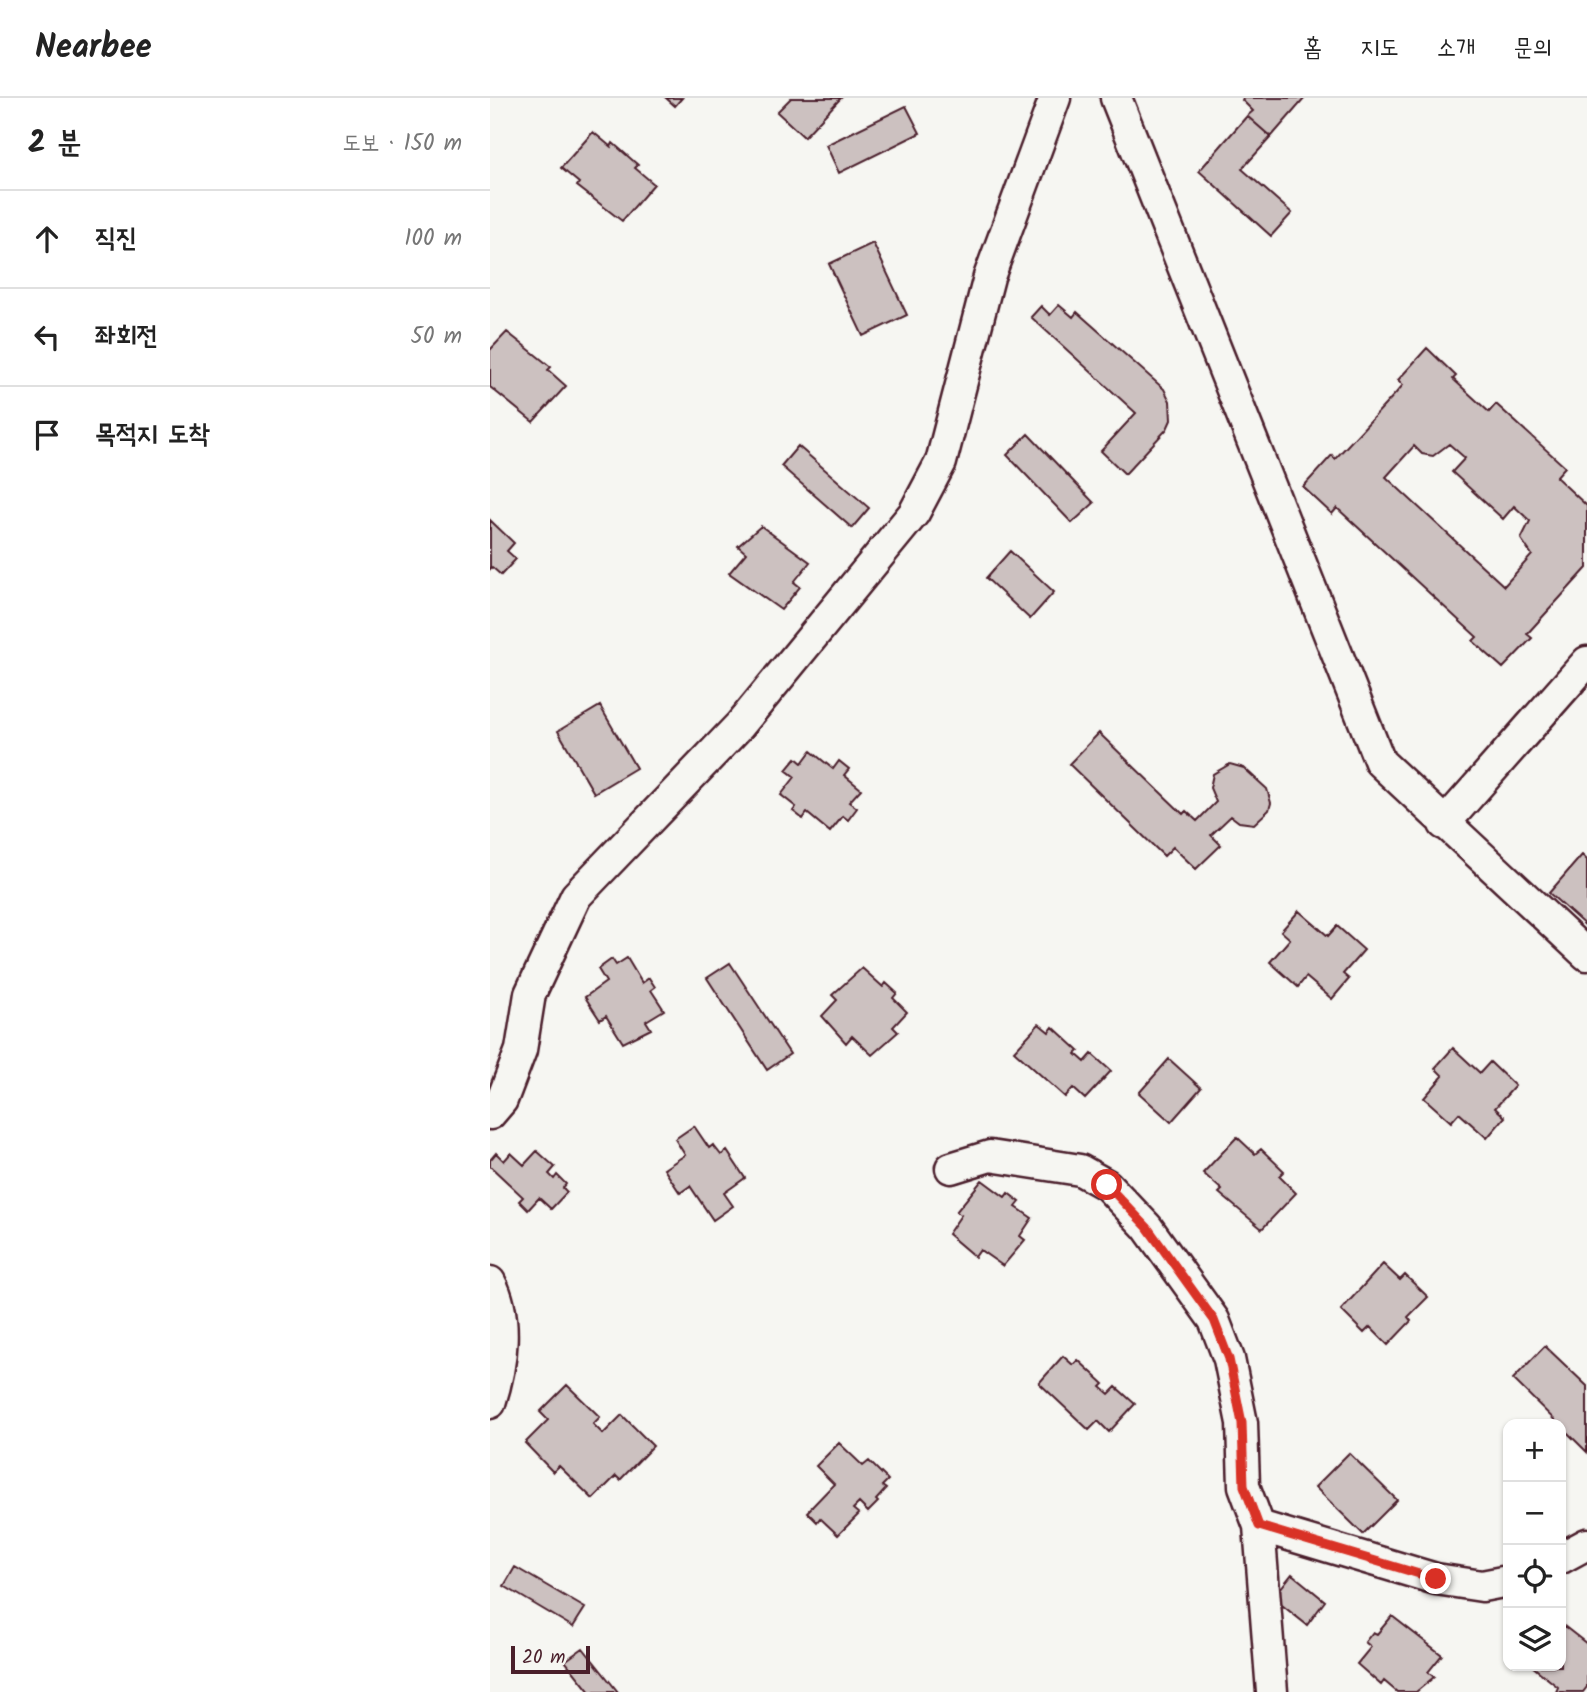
<!DOCTYPE html>
<html lang="ko">
<head>
<meta charset="utf-8">
<style>
	body { margin:0; font-family:Kalam,"Poor Story",sans-serif; background:#f6f6f6; color:#222 }
	.controls { position:absolute; right:21px; bottom:21px; display:grid; overflow:hidden; border-radius:14px; box-shadow:0 2px 5px #0004 }
	.controls button { width:63px; height:63px; display:grid; place-items:center; padding:0; border:0; border-bottom:2px solid #e0e0e0; background:#fff; color:#222; font:35px sans-serif }
	.scale { position:absolute; left:21px; bottom:18px; width:79px; box-sizing:border-box; padding-left:7px; border:4px solid #4a1f2b; border-top:0; font-size:19px; line-height:24px; white-space:nowrap; color:#4a1f2b; -webkit-text-stroke:5px #f6f6f2; paint-order:stroke }
	.stop { position:absolute; width:21px; height:21px; margin:-16px; border:5px solid #d93025; border-radius:50%; background:#fff }
	.stop.end { background:#d93025; border-color:#fff; box-shadow:0 2px 7px #0008 }
	.list { margin:0; padding:0; list-style:none }
	h2 { display:flex; justify-content:space-between; align-items:center; height:91px; margin:0; padding:0 28px; font-size:30px }
	h2 small { font-size:23px; font-weight:400; color:#767676 }
	.list li { display:grid; grid-template-columns:46px 1fr auto; gap:21px; align-items:center; box-sizing:border-box; height:98px; padding:0 28px; border-top:2px solid #e0e0e0 }
	.list b { display:block; font-size:26px; white-space:nowrap }
	.list em { font-size:23px; font-style:normal; color:#767676 }
	.icon { flex:none; width:38px; height:38px; fill:none; stroke:currentColor; stroke-width:2; stroke-linecap:round; stroke-linejoin:round }
	.map { position:relative; flex:none; width:1097px; height:1594px; overflow:hidden }
	header { display:flex; align-items:center; gap:42px; box-sizing:border-box; height:98px; padding:0 35px; background:#fff; border-bottom:2px solid #e0e0e0 }
	header strong { font-size:33px }
	nav { display:flex; gap:38px; margin-inline-start:auto; font-size:24px }
	main { display:flex }
	aside { flex:1; background:#fff }
	.map>svg:first-child { display:block }
</style>
</head>
<body>
<header>
<strong>Nearbee</strong>
<nav><a>홈</a><a>지도</a><a>소개</a><a>문의</a></nav>
</header>
<main>
<aside>
<h2>2 분<small>도보 · 150 m</small></h2>
<ul class="list">
<li><svg class="icon" aria-label="ahead" viewBox="0 0 24 24"><path d="M12 20V5M6 11l6-6 6 6"/></svg><div><b>직진</b></div><em>100 m</em></li>
<li><svg class="icon" aria-label="left" viewBox="0 0 24 24"><path d="M17 20v-9H6M10 6l-5 5 5 5"/></svg><div><b>좌회전</b></div><em>50 m</em></li>
<li><svg class="icon" aria-label="arrive" viewBox="0 0 24 24"><path d="M6 21V4h12l-3 4 3 4H6"/></svg><div><b>목적지 도착</b></div></li>
</ul>
</aside>
<div class="map">
<svg width="1097" height="1594" viewBox="0 0 1097 1594">
	<rect width="100%" height="100%" fill="#f6f6f2"/>
	<filter id="ink" filterUnits="userSpaceOnUse"><feTurbulence type="fractalNoise" baseFrequency=".0143" numOctaves="2"/><feDisplacementMap in="SourceGraphic" scale="14" xChannelSelector="R" yChannelSelector="G"/><feConvolveMatrix kernelMatrix="1 2 1 2 8 2 1 2 1" color-interpolation-filters="sRGB"/></filter>
	<g filter="url(#ink)">
		<path fill="#ccc1c0" stroke="#4a1f2b" stroke-width="2" fill-rule="evenodd" d="M176,0h16l-7,8z
			M301,0h50l-37,39 -27,-25z
			M753,0h62l-34,39 -24,-21 6,-5 -11,-11z
			M416,8l14,27 -81,40 -13,-28z
			M757,18l24,21 -29,32 50,44 -21,23 -72,-65z
			M103,34l18,15 2,-4 25,22 -3,3 19,16 -32,37 -45,-35 2,-3 -18,-15z
			M383,145l34,72 -44,21 -34,-72z
			M569,207l14,12 4,-5 87,77 6,12 1,19 -4,9 -42,45 -24,-23 35,-38 -105,-96 10,-11 9,9z
			M17,234l44,35 -3,3 18,16 -33,36 -43,-35v-37z
			M937,250l29,28 -3,3 36,33 7,-8 69,63 -9,10 31,29v62l-60,66 5,4 -29,30 -30,-27 4,-4 -140,-129 -5,6 -29,-27 29,-32 3,4 61,-66 7,-8 -5,-5zM959,346l16,14 -13,14 51,47 11,-13 16,15 -9,18 11,16 -28,31 -118,-109 28,-31 8,8 11,2z
			M538,336l66,69 -22,20 -65,-68z
			M308,348l71,62 -17,20 -71,-62z
			M0,422l24,23 -7,8 9,8 -15,16 -9,-8 -2,2z
			M271,428l49,36 -16,20 6,5 -19,23 -52,-37 17,-20 -8,-7z
			M520,453l44,41 -24,27 -44,-41z
			M110,608l36,62 -42,25 -36,-62z
			M609,635l84,81 3,-3 11,10 19,-19 -6,-14 3,-14 17,-10 14,4 23,21 4,14 -2,7 -15,14 -15,-2 -8,-6 -20,19 10,10 -25,24 -23,-22 -9,9 -95,-92z
			M321,653l22,18 6,-8 10,8 -5,6 17,14 -12,13 8,6 -9,12 -5,-4 -13,16 -23,-19 -4,6 -10,-8 3,-4 -15,-12 14,-18 -9,-7 10,-12 6,5z
			M1092,757l5,5v67l-38,-34z
			M809,813l29,25 9,-10 27,24 -21,24 6,5 -17,20 -26,-22 -8,10 -28,-25 20,-23 -9,-8z
			M137,860l15,25 7,-5 6,9 -4,3 13,20 -18,11 5,8 -28,14 -17,-27 -6,4 -15,-23 21,-15 -8,-13 14,-10 4,6z
			M240,865l60,91 -23,16 -60,-92z
			M372,870l21,19 3,-4 11,10 -4,5 14,14 -14,15 5,5 -26,23 -20,-19 -6,7 -24,-27 15,-16 -5,-5z
			M549,926l10,8 4,-5 26,24 -3,3 9,8 7,-8 19,17 -26,28 -12,-11 -8,9 -51,-46z
			M963,950l27,25 10,-11 25,24 -20,22 10,9 -18,21 -28,-25 -8,9 -27,-24 19,-22 -8,-8z
			M679,961l32,29 -30,34 -32,-29z
			M204,1028l15,22 4,-3 8,10 6,-4 18,27 -21,15 9,13 -20,14 -23,-34 -10,7 -16,-24 21,-14 -10,-16z
			M747,1039l18,17 6,-5 23,22 -5,5 17,17 -34,36 -43,-36 3,-3 -19,-17z
			M47,1053l18,16 -6,7 5,5 3,-4 9,9 -3,4 4,4 -16,17 -12,-11 -11,12 -9,-9 4,-4 -33,-31v-6l6,-7 8,8 7,-8 13,12z
			M492,1082l23,17 3,-4 12,9 -4,5 16,11 -12,18 5,4 -22,26 -23,-16 -5,7 -27,-23 13,-19 -5,-3z
			M893,1166l17,16 5,-5 23,22 -20,20 3,4 -23,24 -18,-18 -6,6 -23,-23z
			M1055,1248l42,40v66l-74,-73z
			M573,1258l10,9 5,-5 26,24 -3,3 8,7 7,-7 19,17 -26,28 -11,-11 -9,9 -50,-47z
			M77,1287l33,32 -7,7 10,10 19,-19 31,31 -33,34 -4,-4 -23,23 -34,-33 -6,6 -28,-29 23,-23 -8,-8z
			M349,1345l24,23 6,-5 19,19 -6,6 4,3 -10,11 2,2 -10,10 -9,-9 -6,6 6,5 -21,21 -18,-17 -3,4 -10,-10 27,-28 -18,-18z
			M859,1355l48,47 -34,34 -48,-47z
			M25,1469l70,41 -12,19 -69,-41z
			M802,1476l33,27 -18,24 -34,-27z
			M902,1518l50,39 -14,17 6,5 -18,15h-19l-13,-11 -3,4 -24,-21 14,-17 -6,-5 8,-10 4,2z
			M1074,1528l23,18v43l-4,5h-27l2,-5 -26,-21h29v-36z
			M93,1550l35,44h-28l-25,-31z"/>
		<g fill="none" stroke-linecap="round" stroke-linejoin="round">
			<g stroke="#4a1f2b" stroke-width="35">
				<path id="minor" d="M626,0l264,664 207,193
					M954,726l143,-162
					M0,1016l12,-14 19,-50 9,-56 46,-98 164,-171 174,-212 27,-51 48,-185 66,-179
					M461,1070l39,-12 90,14 27,15 40,42 67,93 15,39 13,64 2,63 15,40 177,53 46,7 26,-5
					M0,1184c19,35 12,84 0,121
					M769,1428l13,166
					M1071,1460l26,-14"/>
			</g>
			<use href="#minor" stroke="#f6f6f2" stroke-width="30"/>
		</g>
	</g>
	<g fill="none" stroke-linecap="round" stroke-linejoin="round" filter="url(#ink)">
		<path stroke="#d93025" stroke-width="9" d="M617,1087l40,42 67,93 15,39 13,64 2,63 15,40 177,53"/>
	</g>
</svg>
<div class="controls">
<button>+</button>
<button>−</button>
<button><svg class="icon" aria-label="locate" viewBox="0 0 24 24"><circle cx="12" cy="12" r="6"/><path d="M12 2v4M12 18v4M2 12h4M18 12h4"/></svg></button>
<button><svg class="icon" aria-label="layers" viewBox="0 0 24 24"><path d="M12 4l9 5-9 5-9-5zM3 14l9 5 9-5"/></svg></button>
</div>
<div class="scale">20 m</div>
<div class="stop" style="left:617px;top:1087px"></div>
<div class="stop end" style="left:946px;top:1481px"></div>
</div>
</main>
</body>
</html>
